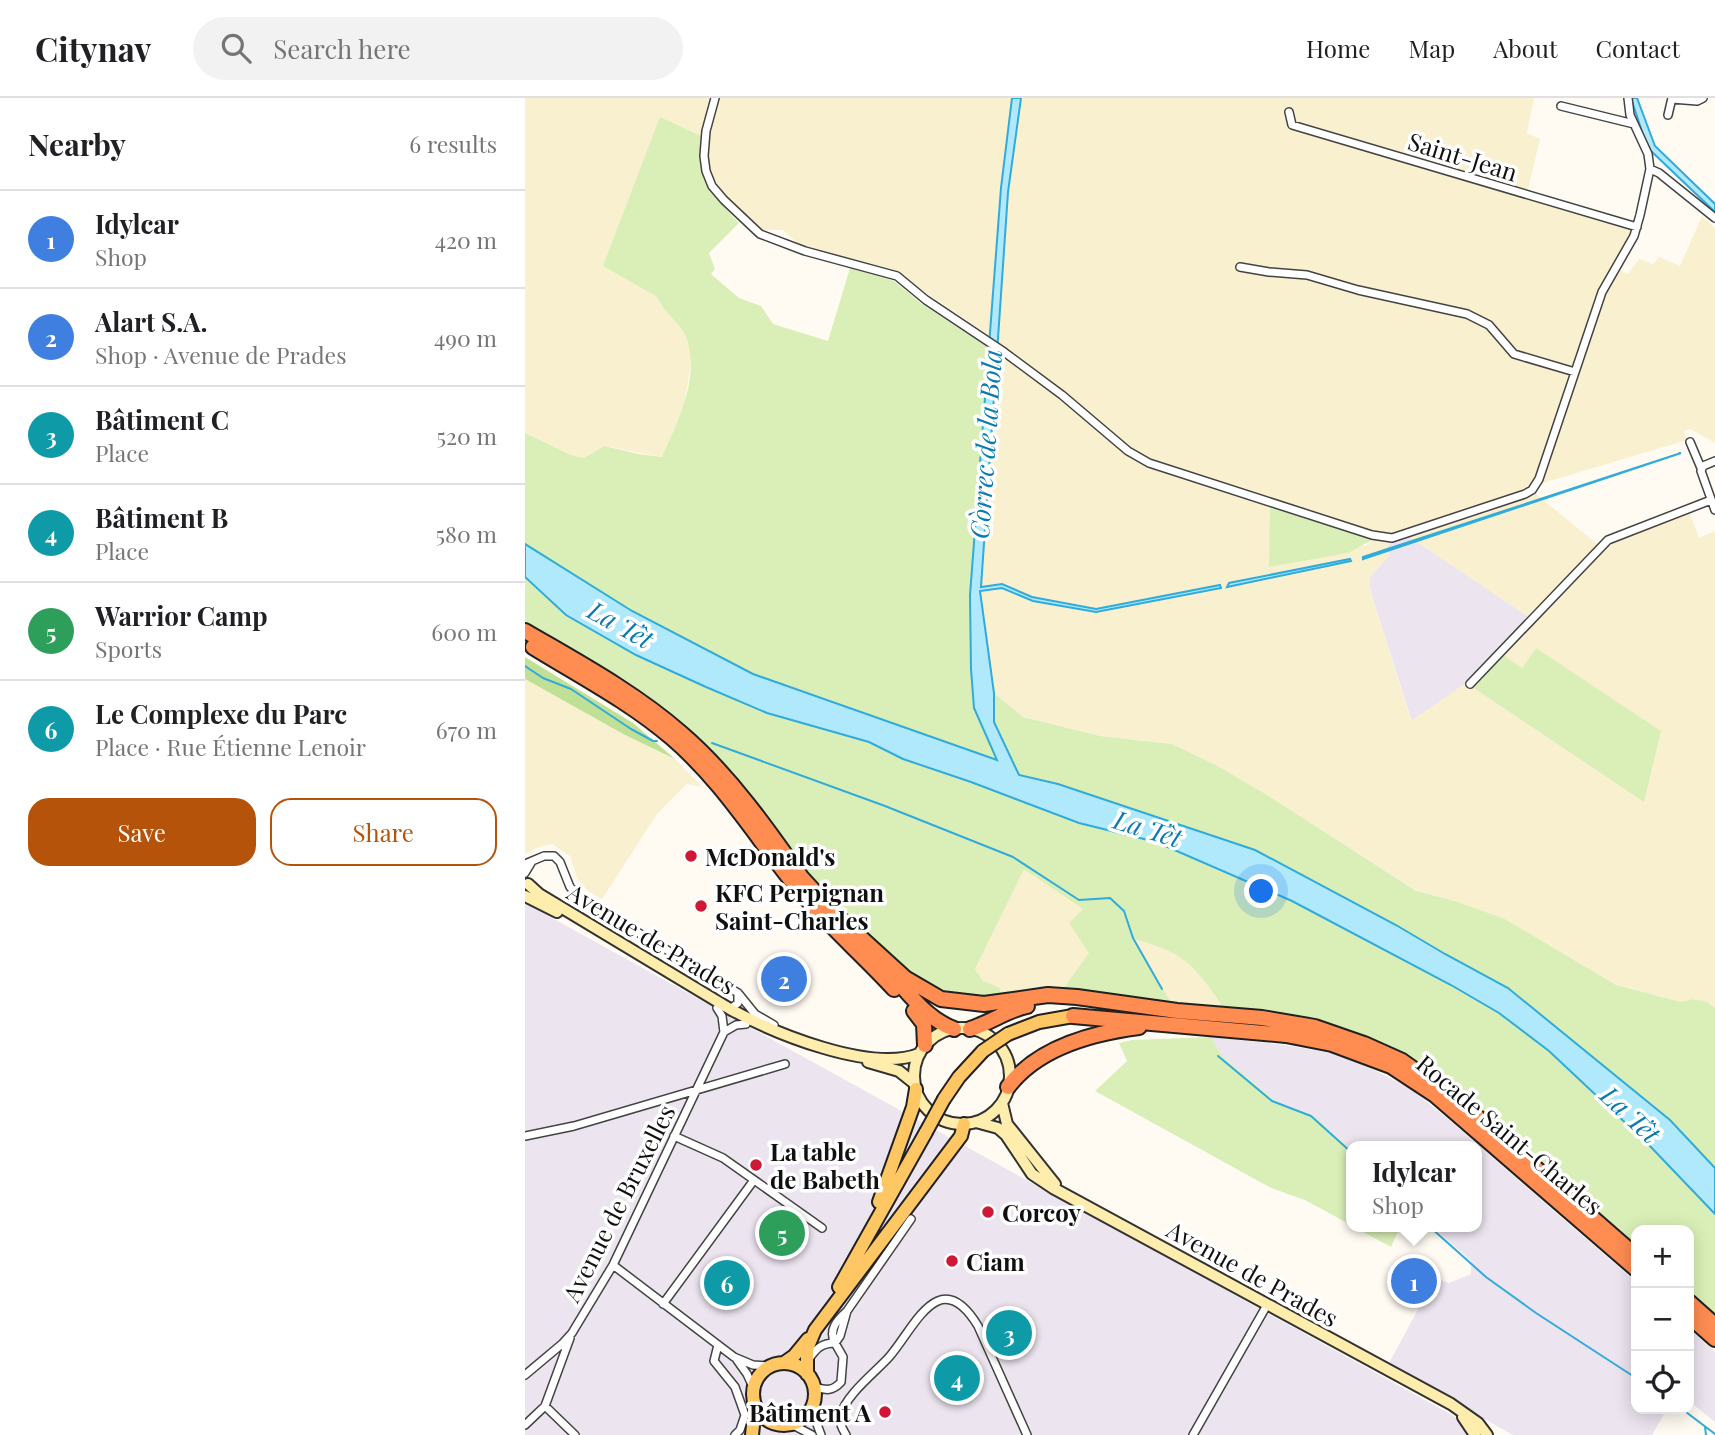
<!DOCTYPE html>
<html lang="en">
<head>
<meta charset="utf-8">
<style>
	body { margin:0; font-family:"Playfair Display",serif; background:#f2f2f2; color:#202124 }
	.controls { position:absolute; right:21px; bottom:21px; display:grid; overflow:hidden; border-radius:14px; box-shadow:0 4px 18px #0003 }
	.controls button { width:63px; height:63px; display:grid; place-items:center; padding:0; border:0; border-bottom:2px solid #e0e0e0; background:#fff; color:#202124; font:35px sans-serif }
	.you { position:absolute; left:737px; top:794px; width:24px; height:24px; margin:-18px; border:5px solid #fff; border-radius:50%; background:#1a73e8; box-shadow:0 0 0 10px #1a73e833 }
	.badge { display:grid; place-items:center; width:46px; height:46px; border-radius:50%; background:#b45309; color:#fff; font-size:23px; font-weight:700 }
	.pin { position:absolute; translate:-50% -50%; border:4px solid #fff; box-shadow:0 2px 7px #0006 }
	.popup { position:absolute; left:821px; top:1043px; width:136px; height:91px; box-sizing:border-box; display:grid; place-content:center; border-radius:14px; background:#fff; filter:drop-shadow(0 2px 5px #0005); font-size:23px; white-space:nowrap; color:#757577 }
	.popup b { font-size:26px; color:#202124 }
	.popup::after { content:''; position:absolute; left:50%; top:100%; margin-left:-14px; border:14px solid transparent; border-top-color:#fff }
	.list { margin:0; padding:0; list-style:none }
	h2 { display:flex; justify-content:space-between; align-items:center; height:91px; margin:0; padding:0 28px; font-size:30px }
	h2 small { font-size:23px; font-weight:400; color:#757577 }
	.list li { display:grid; grid-template-columns:46px 1fr auto; gap:21px; align-items:center; box-sizing:border-box; height:98px; padding:0 28px; border-top:2px solid #e0e0e0 }
	.list b { display:block; font-size:26px; white-space:nowrap }
	.list p { margin:0; font-size:23px; white-space:nowrap; color:#757577 }
	.list em { font-size:23px; font-style:normal; color:#757577 }
	.actions { display:flex; gap:14px; padding:21px 28px }
	.actions a { flex:1; padding:16px 0; border:2px solid #b45309; border-radius:21px; text-align:center; font-size:24px; color:#b45309 }
	.actions .main { background:#b45309; color:#fff }
	.icon { flex:none; width:38px; height:38px; fill:none; stroke:currentColor; stroke-width:2; stroke-linecap:round; stroke-linejoin:round }
	.map { position:relative; flex:none; width:1190px; height:1337px; overflow:hidden }
	header { display:flex; align-items:center; gap:42px; box-sizing:border-box; height:98px; padding:0 35px; background:#fff; border-bottom:2px solid #e0e0e0 }
	header strong { font-size:33px }
	nav { display:flex; gap:38px; margin-inline-start:auto; font-size:24px }
	.search { width:490px; height:63px; background:#f2f2f2; display:flex; align-items:center; gap:18px; box-sizing:border-box; padding:0 24px; border-radius:38px; color:#757577; font-size:26px }
	main { display:flex }
	aside { flex:1; background:#fff }
	.map>svg:first-child { display:block }
</style>
</head>
<body>
<header>
<strong>Citynav</strong>
<div class="search"><svg class="icon" aria-label="search" viewBox="0 0 24 24"><circle cx="10" cy="10" r="6"/><path d="M15 15l6 6"/></svg>Search here</div>
<nav><a>Home</a><a>Map</a><a>About</a><a>Contact</a></nav>
</header>
<main>
<aside>
<h2>Nearby<small>6 results</small></h2>
<ul class="list">
<li><span class="badge" style="background:#3f7fe0">1</span><div><b>Idylcar</b><p>Shop</p></div><em>420 m</em></li>
<li><span class="badge" style="background:#3f7fe0">2</span><div><b>Alart S.A.</b><p>Shop · Avenue de Prades</p></div><em>490 m</em></li>
<li><span class="badge" style="background:#0f9aa8">3</span><div><b>Bâtiment C</b><p>Place</p></div><em>520 m</em></li>
<li><span class="badge" style="background:#0f9aa8">4</span><div><b>Bâtiment B</b><p>Place</p></div><em>580 m</em></li>
<li><span class="badge" style="background:#2e9e5b">5</span><div><b>Warrior Camp</b><p>Sports</p></div><em>600 m</em></li>
<li><span class="badge" style="background:#0f9aa8">6</span><div><b>Le Complexe du Parc</b><p>Place · Rue Étienne Lenoir</p></div><em>670 m</em></li>
</ul>
<div class="actions"><a class="main">Save</a><a>Share</a></div>
</aside>
<div class="map">
<svg width="1190" height="1337" viewBox="0 0 1190 1337">
	<rect width="100%" height="100%" fill="#fffbf3"/>
	<path fill="#ece4ef" d="M883,438l121,81 -63,66 -54,39 -41,-129 -2,-15 20,-22 -2,-10 5,-5z
		M0,805l963,532h-963z
		M686,939l74,8 45,8 36,13 42,21 40,32 188,163v127h31l-15,26h-139l-125,-70 47,-87 14,5 22,-9v-13l-38,-34h44v-81h-126v4l-38,-35 -38,-14 -52,-44z
		M1164,1231l26,23v70l-26,-21z"/>
	<path fill="#f9f0cf" d="M0,0h184l-8,38 -42,-18 -3,178 4,9 7,5 17,23 8,24 -8,49 -22,51 -58,-11 -20,12 -13,-3 -46,-22z
		M195,0h292l-11,90 -12,147 -100,-67 -83,-21 -9,-4 -14,-13h-20l-36,-33 -11,-14 -6,-13 -1,-14 2,-24z
		M496,0h513l-7,35 13,6 -13,55 107,31 -3,9 -33,56 -62,187 -6,10 -47,19 -91,28 -11,-1 -231,-74 -19,-11 -66,-56 -68,-50 11,-150z
		M1177,118l13,12v215l-25,-14 -6,2 3,9 -147,44 65,-191 14,-24 9,5 11,-15 14,5 6,-7 21,9z
		M472,252l63,48 67,55 21,13 122,39 95,41 9,-7 18,2 -5,5 2,10 -20,22 2,15 40,128 55,-38 178,118 -108,-153 -14,21 -25,-18 32,-34 -121,-81 77,-23 50,-20 62,51 16,-10 74,-28 12,32 16,-7v477l-8,-6 -14,-3 -12,3 -65,-17 -111,-66 -50,-18 -39,-10 -147,-95 -53,-31 -44,-21 -72,-8 -77,-19 -29,-24 -14,-102z
		M0,581l100,56 50,24 27,28 -15,-3 -30,30 -55,85 -13,-7 -12,-14 -7,-22 -18,-12 -13,3 -14,7z
		M499,770l60,41 6,44 -27,36 -27,1 -36,7 -17,-16 -8,-12z
		M608,841l30,8 19,10 16,15 28,39 -53,-5z"/>
	<path fill="#daefb7" d="M135,19l41,19c-4,44 9,57 38,87l-30,30 6,16 -4,5 28,24 22,8 12,18 55,17 22,-73 44,13 28,23 67,44 -19,247 20,152 8,14 -173,-63 -72,-24 -121,-63 -107,-67v-111l46,22 13,3 20,-12 35,8 23,3c16,-37 40,-82 23,-122 -7,-15 -23,-24 -29,-39l-53,-30z
		M745,407l104,34 -26,14 -79,14z
		M0,479l41,38 70,40 70,32 61,26 103,29 33,17 68,23 108,41 77,19 136,59 159,84 48,28 50,38 99,93 67,70v103l-26,-23v-64h-53v18l-197,-171c-45,-29 -94,-55 -149,-61 -21,-3 -43,-4 -64,-5 -32,-45 -37,-57 -92,-72l39,67 -110,-17 26,-36 -20,-30 14,-14 -59,-40 -49,100 8,12 17,7v9l-33,1 -33,-11 -21,-12 -95,-88 -91,-121 -41,-41 -63,-45 -98,-59z
		M1011,550l125,83 -17,71 -178,-119 31,-32 25,17z
		M469,595l29,24 77,19 72,8 44,21 53,31 147,95 39,10 50,18 111,66 65,17 12,-3 14,3 8,6v160l-45,-48 -162,-132 -63,-34 -49,-29 -141,-75 -197,-66 -39,-9 -25,-53z
		M686,939l12,20 52,44 38,14 38,35v75l-46,-25 -34,-12 -176,-97 32,-30 -8,-18 13,-3z
		M829,1129h46l-9,20z"/>
	<path fill="#c0e195" d="M0,559l108,66 42,36 -50,-24 -100,-56z"/>
	<path fill="#b1e9fc" stroke="#30abdb" stroke-width="2" d="M487,0h9l-13,94 -27,395 21,-3 30,13 64,12 124,-24 1,3 -125,24 -63,-11 -31,-13 -22,3 14,102v29l25,53 39,9 197,66 141,75 49,29 63,34 162,132 45,48v46l-67,-70 -99,-93 -50,-38 -48,-28 -159,-84 -136,-59 -77,-19 -108,-41 -68,-23 -34,-17 -102,-29 -61,-26 -70,-32 -70,-40 -41,-38v-33l107,67 121,63 244,86 -23,-52 -3,-39 -1,-74 31,-407z
		M1106,0h6l18,48 60,58v8l-65,-62 -4,-6z
		M1156,355l-318,106v-2z
		M825,461l1,2 -124,26 2,-4z"/>
	<g fill="none" stroke-linecap="round" stroke-linejoin="round">
		<path stroke="#30abdb" stroke-width="2" d="M0,568l18,12 28,11 60,40 22,12h4
			M187,645l173,63 128,51 66,43 31,-2 14,13 9,27 29,51
			M693,958l54,45 39,15 40,36
			M905,1129l56,50 50,36 100,65
			M1157,1311l33,25
			M1180,1329l1,8"/>
		<g stroke="#434343" stroke-width="10">
			<path id="street" d="M190,0l-9,33 -2,25 2,15 6,15 12,14 36,34 45,17 92,25 29,24 78,52 58,43 66,56 21,12 223,72 20,3 133,-44 7,-4 7,-11 63,-187 32,-56 6,-21 10,-46 -2,-15 -18,-39 -2,-17
				M1147,1l25,2 6,-3
				M1036,8l73,18
				M764,14l3,13 345,102
				M1143,17l4,-17
				M1125,71l9,4 56,45
				M715,169l29,5 38,3 51,15 109,24 22,11 25,29 61,18
				M1165,344l11,26
				M1190,363l-12,5 -2,5 14,39
				M945,586l138,-144 103,-40
				M0,766l19,-8h10l6,6 10,25 11,11 157,95 17,21 19,11
				M0,775l6,-10
				M192,910l5,8 2,16
				M205,911l8,-6v-10
				M0,1038l49,-10 211,-62
				M149,1038l49,22 99,70
				M88,1167l121,92 19,8 16,1
				M138,1206l91,-124
				M322,1213l64,-92
				M322,1213l-7,25 -5,7c-7,-13 2,-23 12,-32z
				M193,1247l-4,16 21,26 10,28 -5,15 -5,5
				M284,1261c7,-10 12,-16 26,-16l8,14 -2,25c-9,10 -15,8 -27,5
				M212,1262l10,14 6,13
				M0,1277l37,-31 10,-11 41,-68 111,-233 12,-7 10,-1
				M20,1308l30,29
				M286,1310l10,27
				M266,1326l21,11
				M0,1327l20,-19 25,-68
				M321,1337c-4,-7 -7,-12 -5,-20 4,-20 36,-44 49,-59 26,-31 50,-92 88,-30l49,109
				M668,1337l74,-130"/>
		</g>
		<g stroke="#323232" stroke-width="14">
			<path id="secondary" d="M3,786l11,10 191,115c44,24 140,64 189,45
				M0,798l32,16
				M389 978a48 48 0 1 1 96 0a48 48 0 1 1-96 0Z
				M343,964l31,9 15,12
				M477,1005l5,21 48,60
				M451,1024l22,6 8,7 26,39 21,14 398,216 27,19 9,12
				M938,1319l12,18"/>
		</g>
		<g stroke="#212121" stroke-width="16">
			<path id="primary" d="M483,936l31,-12 34,-6
				M419,1001l15,-22 24,-26
				M354,1104l34,-95 3,-18
				M314,1189l87,-155
				M259,1265l10,-7 14,-17
				M228 1296a31 31 0 1 1 62 0a31 31 0 1 1-62 0Z
				M282,1276v-25l8,-19 146,-194 3,-12
				M227,1337l3,-28"/>
		</g>
		<g stroke="#212121" stroke-width="18">
			<path id="highway" d="M0,533c53,31 109,61 156,102 49,42 88,98 125,151
				M8,549c47,29 97,55 139,91 49,42 82,96 122,146 30,38 67,69 100,105
				M277,780l36,39 67,61 36,21 43,5 64,-9 29,2 100,14 85,7 53,9 49,17 38,17 58,41 176,154
				M367,877c19,21 35,44 62,54
				M389,913l10,13 1,21
				M548,918l213,19 46,9 59,22 44,29 201,174
				M445,931c20,-6 37,-19 57,-23
				M483,989c30,-40 84,-54 131,-60
				M1164,1204l26,23
				M1164,1218l26,23"/>
		</g>
		<use href="#street" stroke="#fff" stroke-width="7"/>
		<use href="#secondary" stroke="#ffedae" stroke-width="10"/>
		<use href="#primary" stroke="#ffc763" stroke-width="12"/>
		<use href="#highway" stroke="#ff8c51" stroke-width="14"/>
		<g stroke="#212121" stroke-width="16" stroke-linecap="butt">
			<path id="primary-bridge" d="M458,953l25,-17
				M401,1034l18,-33"/>
		</g>
		<use href="#primary-bridge" stroke="#ffc763" stroke-width="12"/>
	</g>
	<g fill="#d01836" stroke="#fff" stroke-width="2.5">
		<circle cx="166" cy="758" r="7"/>
		<circle cx="176" cy="808" r="7"/>
		<circle cx="231" cy="1067" r="7"/>
		<circle cx="463" cy="1114" r="7"/>
		<circle cx="427" cy="1163" r="7"/>
		<circle cx="360" cy="1314" r="7"/>
	</g>
	<g text-anchor="middle" dominant-baseline="central" stroke-width="7" stroke-linejoin="round" paint-order="stroke">
		<g font-size="24" fill="#101010" stroke="#fff">
			<text transform="translate(938 58) rotate(17)">Saint-Jean</text>
			<text transform="translate(127 840) rotate(31)">Avenue de Prades</text>
			<text transform="translate(985 1036) rotate(40)">Rocade Saint-Charles</text>
			<text transform="translate(93 1105) rotate(-63)">Avenue de Bruxelles</text>
			<text transform="translate(728 1175) rotate(29)">Avenue de Prades</text>
		</g>
		<g font-size="24" font-weight="bold" fill="#101010" stroke="#fff" text-anchor="start">
			<text x="180" y="758">McDonald's</text>
			<text x="190" y="794">KFC Perpignan<tspan x="190" dy="28">Saint-Charles</tspan></text>
			<text x="245" y="1053">La table<tspan x="245" dy="28">de Babeth</tspan></text>
			<text x="477" y="1114">Corcoy</text>
			<text x="441" y="1163">Ciam</text>
			<text x="346" y="1314" text-anchor="end">Bâtiment A</text>
		</g>
		<g font-size="26" font-style="italic" fill="#0a7bb1" stroke="#fff">
			<text transform="translate(460 346) rotate(-86)">Còrrec de la Bola</text>
			<text transform="translate(96 526) rotate(29)">La Têt</text>
			<text transform="translate(623 730) rotate(17)">La Têt</text>
			<text transform="translate(1106 1016) rotate(43)">La Têt</text>
		</g>
	</g>
</svg>
<div class="controls">
<button>+</button>
<button>−</button>
<button><svg class="icon" aria-label="locate" viewBox="0 0 24 24"><circle cx="12" cy="12" r="6"/><path d="M12 2v4M12 18v4M2 12h4M18 12h4"/></svg></button>
</div>
<div class="you"></div>
<div class="pin badge" style="left:889px;top:1183px;background:#3f7fe0">1</div>
<div class="popup"><b>Idylcar</b>Shop</div>
<div class="pin badge" style="left:259px;top:881px;background:#3f7fe0">2</div>
<div class="pin badge" style="left:484px;top:1235px;background:#0f9aa8">3</div>
<div class="pin badge" style="left:432px;top:1280px;background:#0f9aa8">4</div>
<div class="pin badge" style="left:257px;top:1135px;background:#2e9e5b">5</div>
<div class="pin badge" style="left:202px;top:1185px;background:#0f9aa8">6</div>
</div>
</main>
</body>
</html>
